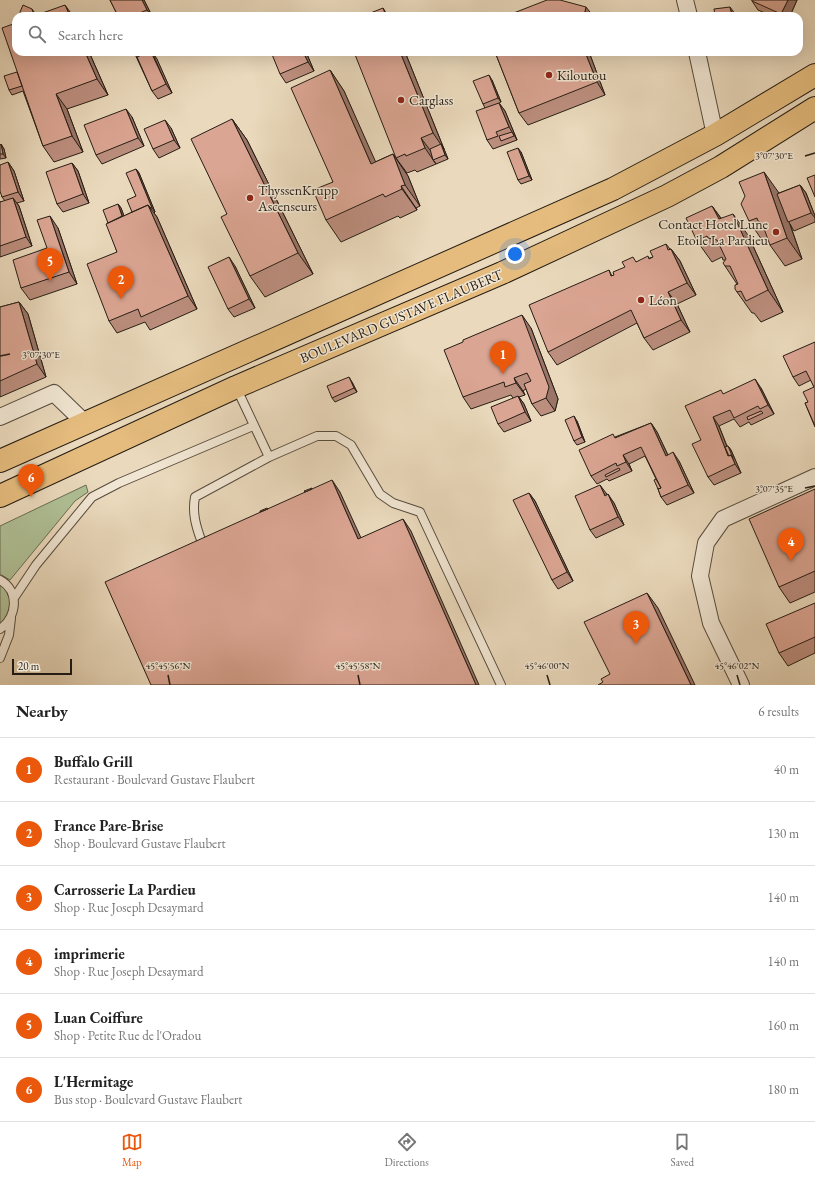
<!DOCTYPE html>
<html lang="en">
<head>
<meta charset="utf-8">
<style>
	body { margin:0; font-family:"EB Garamond",serif; background:#f6f6f6; color:#222 }
	.scale { position:absolute; left:12px; bottom:10px; width:60px; box-sizing:border-box; padding-left:4px; border:2px solid #251d14; border-top:0; font-size:11px; line-height:14px; white-space:nowrap; color:#251d14; -webkit-text-stroke:3px #f1e6d3; paint-order:stroke }
	.you { position:absolute; left:515px; top:254px; width:14px; height:14px; margin:-10px; border:3px solid #fff; border-radius:50%; background:#1a73e8; box-shadow:0 0 0 6px #1a73e833 }
	.badge { display:grid; place-items:center; width:26px; height:26px; border-radius:50%; background:#ea580c; color:#fff; font-size:13px; font-weight:700 }
	.pin { position:absolute; translate:-50% -33px; filter:drop-shadow(0 1px 2px #0008) }
	.pin::after { content:''; position:absolute; top:21px; width:14px; height:12px; background:inherit; clip-path:polygon(0 0,100% 0,50% 100%) }
	.list { margin:0; padding:0; list-style:none }
	h2 { display:flex; justify-content:space-between; align-items:center; height:52px; margin:0; padding:0 16px; font-size:17px }
	h2 small { font-size:13px; font-weight:400; color:#767676 }
	.list li { display:grid; grid-template-columns:26px 1fr auto; gap:12px; align-items:center; box-sizing:border-box; height:64px; padding:0 16px; border-top:1px solid #e0e0e0 }
	.list b { display:block; font-size:15px; white-space:nowrap }
	.list p { margin:0; font-size:13px; white-space:nowrap; color:#767676 }
	.list em { font-size:13px; font-style:normal; color:#767676 }
	.icon { flex:none; width:22px; height:22px; fill:none; stroke:currentColor; stroke-width:2; stroke-linecap:round; stroke-linejoin:round }
	.map { position:relative; flex:none; width:815px; height:685px; overflow:hidden }
	.search { position:absolute; background:#fff; box-shadow:0 4px 16px #0002; left:12px; right:12px; top:12px; height:44px; display:flex; align-items:center; gap:10px; box-sizing:border-box; padding:0 14px; border-radius:12px; color:#767676; font-size:15px }
	.sheet { height:436px; background:#fff }
	nav { display:flex; justify-content:space-around; align-items:center; box-sizing:border-box; height:56px; border-top:1px solid #e0e0e0; background:#fff; font-size:11px; color:#767676 }
	nav a { display:grid; justify-items:center; gap:2px }
	nav .on { color:#ea580c }
	.map>svg:first-child { display:block }
</style>
</head>
<body>
<div class="map">
<svg width="815" height="685" viewBox="0 0 815 685">
	<rect width="100%" height="100%" fill="#ead9bc"/>
	<filter id="stains"><feTurbulence type="fractalNoise" baseFrequency=".005" numOctaves="4"/><feColorMatrix values="0 0 0 0 .2 0 0 0 0 .09 0 0 0 0 .02 0 0 0 .5 -.17"/></filter>
	<radialGradient id="worn" r=".72"><stop offset=".6" stop-color="#630" stop-opacity="0"/><stop offset="1" stop-color="#630" stop-opacity=".3"/></radialGradient>
	<path fill="#b0c096" stroke="#6a6e55" d="M86,485l2,7 -13,9 -65,79 -10,-6v-48z
		M0,580l2,1 12,28 -14,20z"/>
	<g fill="none" stroke-linecap="round" stroke-linejoin="round">
		<g stroke="#564c3e" stroke-width="10">
			<path id="service" d="M236,387l33,70
				M201,540c-5,-14 -9,-27 -6,-43l74,-40 48,-21h19l15,9 29,49 13,9 27,9 81,173
				M0,580c20,11 17,37 0,49
				M14,598l22,-33 56,-68 27,-14 134,-57
				M0,658l9,-23 2,-17"/>
		</g>
		<g stroke="#564c3e" stroke-width="18">
			<path id="minor" d="M685,0l4,16
				M697,52l18,83
				M0,417l54,-24 31,30
				M741,685l-30,-62 -11,-47 6,-33 17,-24 92,-42"/>
		</g>
		<g stroke="#251d14" stroke-width="24">
			<path id="primary" d="M0,461l613,-272 102,-54 100,-60
				M0,496l236,-109 266,-114 165,-77 54,-29 94,-59"/>
		</g>
		<use href="#service" stroke="#f1e6d3" stroke-width="8"/>
		<use href="#minor" stroke="#f1e6d3" stroke-width="16"/>
		<use href="#primary" stroke="#e5bc7e" stroke-width="22"/>
	</g>
	<path fill="#bc8e7e" stroke="#251d14" d="M110,0h34l8,16h-34z
		M752,0h45l-7,16h-18l-14,-6 -6,-9z
		M89,52l19,43 -41,14 16,43 -29,10 -11,-16 -20,-55 -11,4 -3,-5z
		M134,52h19l19,41 -14,6 -6,-8z
		M306,52l8,19 -28,12 -6,-9z
		M405,52l43,107 -31,13 -2,-2 -8,3 -11,-15z
		M495,52h94l16,43 -77,30 -9,-12z
		M725,52h16l-14,3z
		M330,70l14,21 31,71 18,-8 15,22 12,30 -4,2 1,2 -17,8 -2,-2 -57,26 -15,-22 7,-38z
		M492,80l9,22 -2,1 6,8 12,29 -24,9 -6,-9 -2,-32 -2,-4z
		M132,117l12,29 -42,18 -6,-9z
		M232,119l15,21 66,134 -48,23 -15,-21 -23,-62z
		M171,128l9,20 -21,10 -6,-9z
		M1,144l3,5 2,9 -6,1v-14z
		M521,152l11,28 -11,4 -3,-4z
		M8,162l6,9 10,30 -7,2 2,3 13,40 -32,11v-55l5,-1 -3,-4z
		M72,163l6,8 11,32 -26,9 -6,-8z
		M136,169l3,4 16,39 -1,1 3,4 40,92 -47,21 -5,-8 -28,11 -8,-12 8,-69 -9,-29 10,-19 3,4 3,8 8,-4 4,-16z
		M800,185l6,8 9,23v6l-21,9 -4,-7 12,35 -17,7 -15,-21 -1,-4 -5,2 -15,-22 30,-28z
		M712,206l9,12 27,17 35,77 -22,10 -7,-9h-2l-15,-21v-8l-12,-18v-6h-2l-1,-3 -10,5 -15,-21z
		M58,228l19,56 -47,16 -9,-12 26,-40z
		M666,244l4,5h1l9,12 16,34 -19,9 13,28 -37,18 -9,-12 -7,-15 -80,42 -9,-13 61,-82 3,6 24,-14 17,-5z
		M235,266l20,42 -21,9 -6,-8z
		M19,302l9,12 18,63 -46,20v-90z
		M531,328l27,71 -3,12 -14,5 -9,-12 -6,-15 -3,2 2,4 -6,2 5,7 7,17 -27,11 -6,-8 15,-26 -2,-3 -40,14 -8,-12z
		M815,342v85l-10,-24 3,-1 6,-15 -3,-7 -12,6 -6,-9z
		M352,382l5,10 -22,10 -3,-4z
		M761,388l13,26 -23,11 -2,-3 -9,5 -6,-8 -15,7 8,20h1l3,4 10,23 -27,12 -6,-8 -7,-37 23,-46z
		M577,421l8,21 -8,3 -3,-4z
		M651,423l6,9 11,23 11,6 15,32 -27,12 -6,-8 -3,-8 -2,-10 -11,-23 -16,8 3,7 -23,10 -2,-2 -10,5 -6,-8 24,-39z
		M815,489v103l-25,11 -11,-16z
		M529,493l6,8 38,80 -15,8 -6,-9z
		M606,493l8,10 10,22 -28,13 -6,-8z
		M815,603v50l-27,13 -9,-13z"/>
	<path fill="#997467" stroke="#251d14" d="M142,0h2l8,16 -5,-6z
		M788,0h9l-7,16h-7l-2,-2z
		M65,5l8,11h-3z
		M586,7l7,9h-9z
		M730,7l6,8v1h-4z
		M383,8l5,8h-2z
		M32,9l5,7h-3z
		M85,52h4l19,43 -11,-16z
		M152,52l5,7 15,34 -6,-9z
		M303,52h3l8,19 -6,-9z
		M400,52h5l39,97 -11,-16z
		M585,52h4l16,43 -8,-13z
		M330,70l14,21 42,94 -15,-21z
		M489,75l3,5 9,22 -3,-4z
		M56,94l11,15 16,43 -11,-16z
		M499,103l6,8 12,29 -8,-13z
		M126,109l6,8 12,29 -6,-8z
		M232,119l15,21 66,134 -15,-21z
		M165,120l6,8 9,20 -6,-8z
		M421,138l12,16v6l3,4 -11,-16z
		M1,144l3,5 2,9 -3,-4z
		M441,144l3,5 4,10 -3,-4z
		M518,148l3,4 11,28 -3,-4z
		M393,154l15,22 12,30 -15,-21z
		M8,162l6,9 10,30 -6,-9z
		M72,163l6,8 11,32 -6,-9z
		M136,169l3,4 16,39 -3,-4z
		M764,172l15,21 23,66 -15,-21z
		M800,185l6,8 9,23v2l-4,-5z
		M401,186l15,22 1,2 -15,-21z
		M13,198l6,8 13,40 -6,-9z
		M118,204l3,4 6,16 -3,-4z
		M148,205l9,12 40,92 -9,-13z
		M712,206l15,21 -8,-8z
		M733,214l15,21 35,77 -15,-22z
		M50,216l8,12 19,56 -8,-12z
		M671,249l9,12 16,34 -9,-12z
		M229,257l6,9 20,42 -6,-9z
		M668,292l9,12 13,28 -9,-12z
		M19,302l9,12 18,63 -9,-13z
		M522,315l9,13 27,71 -3,12 -9,-13z
		M349,377l3,5 5,10 -3,-4z
		M514,378l9,13 2,4 -9,-12z
		M755,379l6,9 13,26 -6,-9z
		M518,396l6,8 7,17 -6,-9z
		M574,416l3,5 8,21 -3,-5z
		M713,417l6,9 13,34 -4,-4z
		M651,423l6,9 15,32 -6,-8z
		M728,446l3,4 10,23 -6,-9z
		M673,452l6,9 15,32 -6,-8z
		M623,455l6,9 3,7 -6,-9z
		M332,480l8,12 27,59 -9,-12z
		M600,485l6,8 5,11 -6,-8z
		M529,493l6,8 38,80 -6,-9z
		M608,494l6,9 10,22 -6,-8z
		M403,519l8,12 68,154h-3z
		M647,593l11,15 37,77h-4z"/>
	<path fill="#dba593" stroke="#251d14" d="M110,0h32l5,10 -15,6h-14z
		M547,0h13l26,7 -2,9h-78z
		M752,0h36l-7,14 -29,-13z
		M23,5l9,4 2,7h-13l-1,-4z
		M65,5l5,11h-36z
		M730,7l2,9h-17l-1,-7z
		M383,8l3,8h-23z
		M16,23v29h69l12,27 -41,15 16,42 -29,10 -41,-118z
		M134,52h10l-8,4z
		M148,52h3l15,32 -14,7 -15,-34z
		M271,52h32l5,10 -28,12z
		M354,52h46l33,81 -12,5 4,10 -19,8 -1,-2 -9,4z
		M495,52h90l12,30 -78,31z
		M330,70l41,94 22,-10 12,31 -4,1 1,3 -17,8 -2,-3 -57,26 -13,-30 20,-8 -42,-94z
		M17,72l5,14 -13,4 -5,-14z
		M489,75l9,23 -15,6 -10,-23z
		M499,103l10,24 -13,5 2,4 -11,4 -11,-29z
		M126,109l12,29 -42,17 -12,-30z
		M232,119l66,134 -48,23 -29,-59 6,-3 -36,-75z
		M165,120l9,20 -21,9 -9,-20z
		M512,132l2,4 -13,5 -2,-5z
		M1,144l2,10h-3v-9z
		M441,144l4,11 -12,5 -3,-11z
		M518,148l11,28 -11,4 -11,-28z
		M8,162l10,30 -16,5 -2,-6v-26z
		M72,163l11,31 -26,10 -11,-32z
		M136,169l16,39h-1l-3,-3 -16,7 -5,-12 9,-4 -10,-23z
		M764,172l23,66 -17,7 -8,-22 -4,-2 -1,-3 -8,3 -8,-17 4,-8 -6,-14z
		M815,175v22l-8,-19z
		M800,185l11,28 -23,9 -11,-28z
		M13,198l13,39 -26,9v-44z
		M118,204l4,12 -14,7 -5,-13z
		M148,205l40,91 -47,21 -3,-8 -29,12 -22,-57 30,-12 -11,-28z
		M712,206l7,13 14,-5 35,76 -22,11 -5,-10 -4,1 -2,-3v-4l3,-1 -8,-18h-5l-2,-3 3,-4 -9,-19 -9,-2 -1,-2 -10,5 -11,-23z
		M50,216l19,56 -48,16 -8,-28 34,-12 -10,-28z
		M666,244l2,6 3,-1 16,34 -19,9 13,28 -37,18 -13,-28 -83,42 -19,-47 80,-35 2,6 3,-1 -1,-3 12,-5 -3,-5 11,-5 3,5 12,-6 1,3 4,-2 -3,-6z
		M229,257l20,42 -21,10 -20,-42z
		M19,302l18,62 -37,17v-74z
		M522,315l27,72 -3,11 -14,6 -8,-20 7,-3 -4,-8 -13,5 2,5 -11,4 -1,-5 -41,15 -19,-47 19,-8v-2z
		M815,342v84l-10,-23 3,-1 -5,-10 11,-5 -8,-16 -13,6 -10,-21z
		M349,377l5,11 -22,10 -5,-12z
		M755,379l13,26 -8,4 -2,-3 -24,12 -4,-8 -17,7 15,39 3,-1 4,9 -27,13 -16,-33 9,-4 -16,-34 36,-16 2,4z
		M518,396l7,16 -27,12 -7,-17z
		M761,411l2,2 -15,7 -1,-3z
		M574,416l8,21 -8,4 -9,-21z
		M651,423l15,33 7,-4 15,33 -27,12 -3,-8 3,-1 -20,-41 -18,8 3,7 -9,4 -1,-3 -25,13 -12,-26 34,-16 2,4z
		M728,446l5,12 -2,-3 -2,1 -4,-9z
		M619,468l1,2 -14,7 -1,-2z
		M656,479l5,9 -3,1 -4,-9z
		M332,480l26,59 45,-20 73,166h-325l-46,-103z
		M600,485l5,11 3,-2 10,23 -28,13 -15,-34z
		M312,488v1l-7,3 -1,-1z
		M815,489v82l-36,16 -30,-68z
		M529,493l38,79 -15,8 -39,-80z
		M267,508l1,1 -8,3v-1z
		M647,593l44,92h-93l5,-3 -2,-3 9,-5 -26,-52z
		M815,603v34l-36,16 -13,-29z"/>
	<path fill="none" stroke="#251d14" stroke-width="1.5" d="M805,156l10,-3M0,356l10,-2M805,488l10,-2M168,675l2,10M358,675l2,10M547,675l3,10M737,675l3,10"/>
	<g fill="#8f2418" stroke="#f1e6d3" stroke-width="1.5">
		<circle cx="549" cy="75" r="4"/>
		<circle cx="401" cy="100" r="4"/>
		<circle cx="250" cy="198" r="4"/>
		<circle cx="776" cy="232" r="4"/>
		<circle cx="641" cy="300" r="4"/>
	</g>
	<g text-anchor="middle" dominant-baseline="central" stroke-width="3" stroke-linejoin="round" paint-order="stroke">
		<g font-size="14" fill="#251d14" stroke="#f1e6d3" text-anchor="start">
			<text x="557" y="75">Kiloutou</text>
			<text x="409" y="100">Carglass</text>
			<text x="258" y="190">ThyssenKrupp<tspan x="258" dy="16">Ascenseurs</tspan></text>
			<text x="768" y="224" text-anchor="end">Contact Hotel Lune<tspan x="768" dy="16">Etoile La Pardieu</tspan></text>
			<text x="649" y="300">Léon</text>
		</g>
		<g font-size="14" fill="#251d14" stroke="#f1e6d3">
			<text transform="translate(401 316) rotate(-23)">BOULEVARD GUSTAVE FLAUBERT</text>
		</g>
	</g>
	<g font-size="10" text-anchor="middle" fill="#251d14" stroke="#f1e6d3" stroke-width="3" stroke-linejoin="round" paint-order="stroke">
		<text x="774" y="159">3°07'30"E</text>
		<text x="41" y="358">3°07'30"E</text>
		<text x="774" y="492">3°07'35"E</text>
		<text x="168" y="669">45°45'56"N</text>
		<text x="358" y="669">45°45'58"N</text>
		<text x="547" y="669">45°46'00"N</text>
		<text x="737" y="669">45°46'02"N</text>
	</g>
	<rect width="100%" height="100%" filter="url(#stains)"/>
	<rect width="100%" height="100%" fill="url(#worn)"/>
</svg>
<div class="scale">20 m</div>
<div class="you"></div>
<div class="pin badge" style="left:503px;top:374px">1</div>
<div class="pin badge" style="left:121px;top:299px">2</div>
<div class="pin badge" style="left:636px;top:644px">3</div>
<div class="pin badge" style="left:791px;top:561px">4</div>
<div class="pin badge" style="left:50px;top:281px">5</div>
<div class="pin badge" style="left:31px;top:497px">6</div>
<div class="search"><svg class="icon" aria-label="search" viewBox="0 0 24 24"><circle cx="10" cy="10" r="6"/><path d="M15 15l6 6"/></svg>Search here</div>
</div>
<section class="sheet">
<h2>Nearby<small>6 results</small></h2>
<ul class="list">
<li><span class="badge">1</span><div><b>Buffalo Grill</b><p>Restaurant · Boulevard Gustave Flaubert</p></div><em>40 m</em></li>
<li><span class="badge">2</span><div><b>France Pare-Brise</b><p>Shop · Boulevard Gustave Flaubert</p></div><em>130 m</em></li>
<li><span class="badge">3</span><div><b>Carrosserie La Pardieu</b><p>Shop · Rue Joseph Desaymard</p></div><em>140 m</em></li>
<li><span class="badge">4</span><div><b>imprimerie</b><p>Shop · Rue Joseph Desaymard</p></div><em>140 m</em></li>
<li><span class="badge">5</span><div><b>Luan Coiffure</b><p>Shop · Petite Rue de l'Oradou</p></div><em>160 m</em></li>
<li><span class="badge">6</span><div><b>L'Hermitage</b><p>Bus stop · Boulevard Gustave Flaubert</p></div><em>180 m</em></li>
</ul>
</section>
<nav>
<a class="on"><svg class="icon" aria-label="map" viewBox="0 0 24 24"><path d="M3 6l6-2 6 2 6-2v14l-6 2-6-2-6 2zM9 4v14M15 6v14"/></svg>Map</a>
<a><svg class="icon" aria-label="directions" viewBox="0 0 24 24"><path d="M12 3l9 9-9 9-9-9zM9 14v-3h6M13 9l2 2-2 2"/></svg>Directions</a>
<a><svg class="icon" aria-label="saved" viewBox="0 0 24 24"><path d="M7 4h10v16l-5-4-5 4z"/></svg>Saved</a>
</nav>
</body>
</html>
